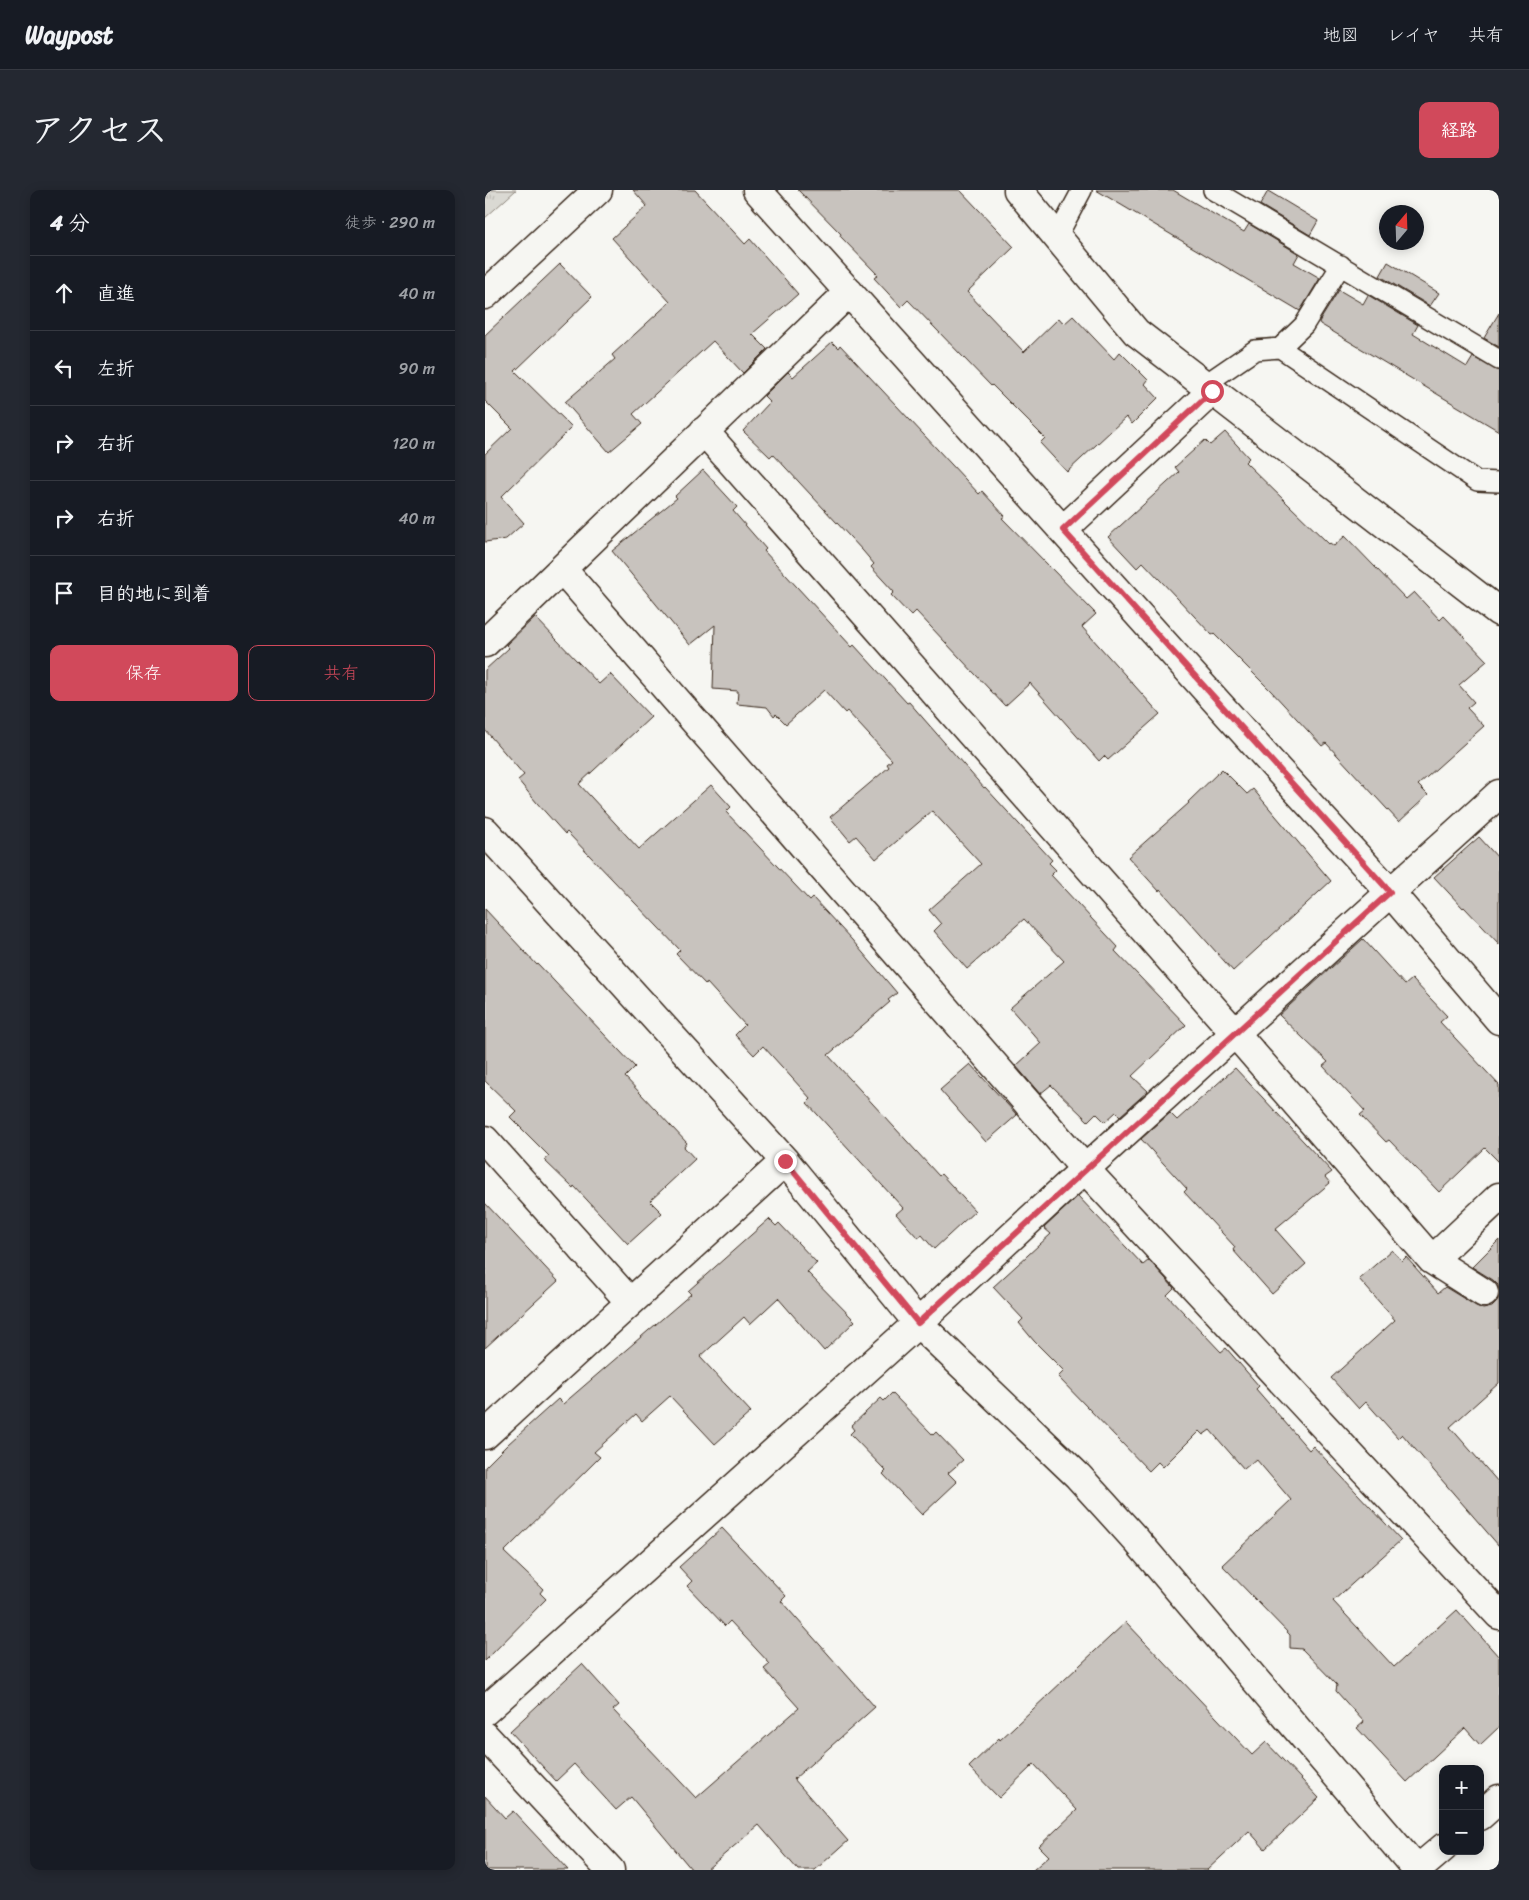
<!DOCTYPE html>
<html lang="ja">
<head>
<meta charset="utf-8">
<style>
	body { margin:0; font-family:Sriracha,"Klee One",sans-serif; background:#242831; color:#f1f3f6 }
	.controls { position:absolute; right:15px; bottom:15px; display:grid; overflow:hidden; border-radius:10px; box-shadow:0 2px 12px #0003 }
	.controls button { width:45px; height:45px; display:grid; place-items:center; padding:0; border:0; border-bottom:1px solid #363941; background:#171b24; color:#f1f3f6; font:25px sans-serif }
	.compass { position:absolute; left:894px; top:15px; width:45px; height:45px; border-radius:50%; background:#171b24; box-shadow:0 2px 12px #0003; rotate:19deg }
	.stop { position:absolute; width:15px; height:15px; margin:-11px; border:4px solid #d1495b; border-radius:50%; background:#fff }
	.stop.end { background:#d1495b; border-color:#fff; box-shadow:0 1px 5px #0008 }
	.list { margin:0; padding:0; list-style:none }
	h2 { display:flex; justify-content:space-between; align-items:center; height:65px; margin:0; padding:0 20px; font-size:21px }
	h2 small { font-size:16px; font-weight:400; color:#9ea1a6 }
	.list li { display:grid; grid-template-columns:32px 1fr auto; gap:15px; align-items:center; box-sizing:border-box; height:75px; padding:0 20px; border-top:1px solid #363941 }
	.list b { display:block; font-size:19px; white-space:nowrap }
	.list em { font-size:16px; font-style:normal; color:#9ea1a6 }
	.actions { display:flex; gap:10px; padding:15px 20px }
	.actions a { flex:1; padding:11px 0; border:1px solid #d1495b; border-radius:10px; text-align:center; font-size:18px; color:#d1495b }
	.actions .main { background:#d1495b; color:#fff }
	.icon { flex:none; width:28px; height:28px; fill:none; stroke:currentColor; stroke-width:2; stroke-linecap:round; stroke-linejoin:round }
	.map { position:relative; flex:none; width:1014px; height:1680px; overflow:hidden; border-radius:10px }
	header { display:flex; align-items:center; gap:30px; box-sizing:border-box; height:70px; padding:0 25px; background:#171b24; border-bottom:1px solid #363941 }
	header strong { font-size:24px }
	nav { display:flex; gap:28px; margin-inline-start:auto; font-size:18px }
	.intro { display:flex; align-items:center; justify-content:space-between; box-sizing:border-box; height:120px; padding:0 30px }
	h1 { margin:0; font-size:35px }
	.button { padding:12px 22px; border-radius:10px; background:#d1495b; color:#fff; font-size:18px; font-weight:700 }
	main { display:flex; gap:30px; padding:0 30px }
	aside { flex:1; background:#171b24; border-radius:10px; box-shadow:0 2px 12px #0003 }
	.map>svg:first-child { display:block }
</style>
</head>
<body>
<header>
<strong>Waypost</strong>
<nav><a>地図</a><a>レイヤ</a><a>共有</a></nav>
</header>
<div class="intro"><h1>アクセス</h1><a class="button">経路</a></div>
<main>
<aside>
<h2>4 分<small>徒歩 · 290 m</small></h2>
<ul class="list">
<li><svg class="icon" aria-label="ahead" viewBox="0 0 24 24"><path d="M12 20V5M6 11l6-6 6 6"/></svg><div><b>直進</b></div><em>40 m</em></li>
<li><svg class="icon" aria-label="left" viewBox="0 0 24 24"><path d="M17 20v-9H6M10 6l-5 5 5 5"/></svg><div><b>左折</b></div><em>90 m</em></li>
<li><svg class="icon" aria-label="right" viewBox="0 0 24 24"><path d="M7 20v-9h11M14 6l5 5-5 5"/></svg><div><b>右折</b></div><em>120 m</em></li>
<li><svg class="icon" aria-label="right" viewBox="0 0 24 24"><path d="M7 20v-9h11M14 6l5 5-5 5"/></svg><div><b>右折</b></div><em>40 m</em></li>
<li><svg class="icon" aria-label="arrive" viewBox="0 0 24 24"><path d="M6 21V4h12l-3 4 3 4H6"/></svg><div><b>目的地に到着</b></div></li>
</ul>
<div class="actions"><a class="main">保存</a><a>共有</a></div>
</aside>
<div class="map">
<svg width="1014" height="1680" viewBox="0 0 1014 1680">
	<defs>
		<pattern id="park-tufts" width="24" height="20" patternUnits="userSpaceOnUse" patternTransform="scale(1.25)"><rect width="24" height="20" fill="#dad9d3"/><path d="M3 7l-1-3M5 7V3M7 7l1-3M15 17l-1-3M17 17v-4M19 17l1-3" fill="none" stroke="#bcbab5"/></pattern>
	</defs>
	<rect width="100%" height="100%" fill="#f6f6f2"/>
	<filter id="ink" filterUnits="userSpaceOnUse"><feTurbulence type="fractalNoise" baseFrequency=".02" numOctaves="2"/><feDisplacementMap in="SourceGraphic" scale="10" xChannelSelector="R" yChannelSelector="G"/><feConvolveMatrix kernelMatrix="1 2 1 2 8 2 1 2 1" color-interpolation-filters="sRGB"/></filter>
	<g filter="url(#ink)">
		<path fill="url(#park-tufts)" stroke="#8a8278" d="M0,0h31l-31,28z"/>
		<path fill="#c8c3be" stroke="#3b2a1e" d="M148,0h62l50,54 5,-5 48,55 -46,40 15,15 -24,24 -30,-32 -80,73 9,10 -33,28 -44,-50 50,-43 -3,-4 58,-53 -58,-64 35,-32z
			M313,0h162l54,57 -47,45 57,60 35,-34 5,6 9,-8 41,43 6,-7 28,28 -3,4 13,14 -26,26 -6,-7 -59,55 -27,-29 5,-5 -53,-53 -1,1 -83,-86 -7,7 -27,-29 4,-3 -38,-39 1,-2z
			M611,0h77l71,42 5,-8 50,30 -5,9 26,15 -20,33z
			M783,1l50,30 -8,14 -50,-30z
			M903,72l51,31 -9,13 -50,-30z
			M75,74l32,33 -77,74 57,56 -71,70 23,26 -18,16 -21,3v-88l27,-26 -27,-27v-66z
			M854,100l24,14 5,-9 50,30 -5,9 54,33 6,-10 26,14v60l-179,-107 -1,-2z
			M1014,123v34l-15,-9z
			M347,152l6,6 2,-3 139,149 3,-3 23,25 -3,2 94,96 -14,13 78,87 -52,46 -4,-4 -5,5 -69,-78 -25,23 -89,-95 -5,5 -20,-21 3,-3 -23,-25 3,-3 -11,-13 -90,-97 -3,3 -27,-26 27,-29 -6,-6 24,-24 5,5z
			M740,242l24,26 -4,4 84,82 1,-1 4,3 11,-10 61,63 8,-7 26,28 4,-4 43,45 -28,24 15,17 -7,6 17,18 -66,59 10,10 -29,27 -73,-79 -4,3 -51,-55 -57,-57 -2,1 -69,-73 -6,6 -29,-31 71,-65 -4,-5 30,-27 5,5z
			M218,280l34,37 -4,4 33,38 -2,2 88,96 2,-2 53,58 2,-1 75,86 1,-1 67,73 -3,3 7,7 -5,5 67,72 -3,4 71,74 -54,51 16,15 -28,25 -4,-4 -11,10 -9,-9 -8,8 -37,-36 -11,9 -24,-28 25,-23 -31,-35 54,-47 -40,-42 -57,50 -33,-38 7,-7 -12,-14 52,-46 -49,-53 -56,48 -20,-23 -6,5 -20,-24 59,-50 -2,-3 5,-4 -45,-49 -2,2 -21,-23 -38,34 -10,-10 -2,2 -7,-9 -30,-3 1,-13 -25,-2 2,-64 -25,20 -78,-94 65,-53 -2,-2z
			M50,427l64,67 11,-10 41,43 -72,67 60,65 72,-64 20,22 -5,5 84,89 3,-3 39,42 45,53 -9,7 2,2 -62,53 111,121 2,-2 34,37 -41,38 -12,-14 -4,3 -22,-24 7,-6 -96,-105 4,-4 -48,-53 -9,9 -19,-20 10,-10 -38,-42 -1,2 -30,-31 4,-4 -113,-118 -2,2 -28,-31 -19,-23 6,-5 -39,-45v-60l24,-22 -3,-3z
			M737,579l25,25 6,-5 78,92 -98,90 -73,-82 -1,2 -31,-34 61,-54 -1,-1z
			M994,647l20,22v85l-35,-37 -1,1 -29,-31z
			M0,719l52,56 1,-1 97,103 -10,10 62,66 -3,4 11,12 -45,42 12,12 -34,31 -54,-58 -1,2 -29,-28 5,-4 -39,-39 6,-6 -31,-30z
			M878,749l42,46 7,-6 35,37 -7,6 59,63v77l-14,-14 -46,44 -50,-52 -3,2 -26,-27 5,-4 -42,-45 5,-4 -49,-47z
			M485,874l47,51 -31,27 -46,-52z
			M750,878l97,104 -7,5 5,6 -55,46 31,35 -34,30 -39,-44 2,-3 -51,-55 3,-3 -46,-50 29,-26 7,7z
			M593,1006l65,69 6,-5 25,28 -7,7 54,57 5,-4 33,38 -3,3 53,61 4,-4 88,94 -68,61 61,66 63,-57 42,47v70l-19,18 -15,-17 -58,54 -50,-54 7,-6 -28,-31 1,-6 -35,-36 -12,-1v-13l-68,-70 69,-65 -35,-41 -12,10 -34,-39 -7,5 -4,-4 -36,36 -5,-5 -9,9 -91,-94 6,-6 -30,-30 -15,-18 4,-4 -30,-32 58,-53 -7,-6z
			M0,1013l73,78 -73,67z
			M284,1029l7,7 3,-3 38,40 -10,9 48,49 -31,30 -46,-53 -28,26 -6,-7 -44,40 51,55 -36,32 -45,-48 -28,25 -6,-7 -42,38 6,5 -96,95 39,37 -3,4 6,6 -61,62v-194l23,-23 50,-45 5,5 128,-110 -3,-3z
			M1014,1050v51l-1,-6 -5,-5 -21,-13z
			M907,1060l10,11 4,-4 32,36 7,-6 31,19 7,3 9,-2 5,-5 2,-6v87l-49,44 49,56v63l-97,-112 -4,4 -32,-36 -7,7 -28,-31 64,-58 -36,-41z
			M407,1203l41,42 3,-3 27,28 -15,13 9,9 -35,33 -39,-41 3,-3 -36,-37 4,-4 -3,-4 30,-28 3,3z
			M237,1338l64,68 -5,5 94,106 -81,72 54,62 -33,29h-17l-39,-45 -53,45h-14l-61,-73 -15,13 -42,-46 -18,17 -46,-50 72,-67 37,41 -6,5 83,88 103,-90 -35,-39 6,-5 -40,-43 -5,5 -38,-40 5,-5 -13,-14z
			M641,1432l126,133 14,-13 53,56 -54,51 -16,-18 -42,39h-174l16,-14 -10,-10 38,-36 -43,-46 -35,34 -30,-31 30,-29 1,2z
			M0,1606l20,22 8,-7 55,59h-83z"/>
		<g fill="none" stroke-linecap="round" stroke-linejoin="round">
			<g stroke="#3b2a1e" stroke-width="22">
				<path id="lane" d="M728,0l286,170
					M572,47l25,-47
					M795,158l24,-23 37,-60
					M719,195l51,-35 25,-2 197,133 22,1"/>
			</g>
			<g stroke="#3b2a1e" stroke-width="31">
				<path id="street" d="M272,0l521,580 112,122 109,128
					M533,0l118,142 363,280
					M0,105l113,-105
					M219,241l531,602 197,227 52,33
					M578,340l149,-139
					M77,379l523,600 414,446
					M0,453l364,-351
					M0,641l300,330 133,162 160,153 59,65 280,329
					M0,950l145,162
					M947,1070l67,-63
					M0,1245l300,-274
					M0,1521l433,-388 167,-154 414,-375
					M0,1546l125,134"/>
			</g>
			<g stroke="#3b2a1e" stroke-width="31">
				<path id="primary" d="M995,1626l19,-17
					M932,1680l26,-22"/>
			</g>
			<use href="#lane" stroke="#f6f6f2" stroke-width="19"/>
			<use href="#street" stroke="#f6f6f2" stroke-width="28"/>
			<use href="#primary" stroke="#f6f6f2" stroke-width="28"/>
		</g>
	</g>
	<g fill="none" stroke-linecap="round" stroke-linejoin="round" filter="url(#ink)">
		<path stroke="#d1495b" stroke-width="6" d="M300,971l133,162 472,-431 -327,-362 149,-139"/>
	</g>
</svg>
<div class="controls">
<button>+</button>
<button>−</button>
</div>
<svg class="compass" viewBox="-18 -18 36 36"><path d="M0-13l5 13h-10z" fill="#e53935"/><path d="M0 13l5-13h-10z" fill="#9ea1a6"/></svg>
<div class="stop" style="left:727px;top:201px"></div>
<div class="stop end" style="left:300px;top:971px"></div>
</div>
</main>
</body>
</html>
